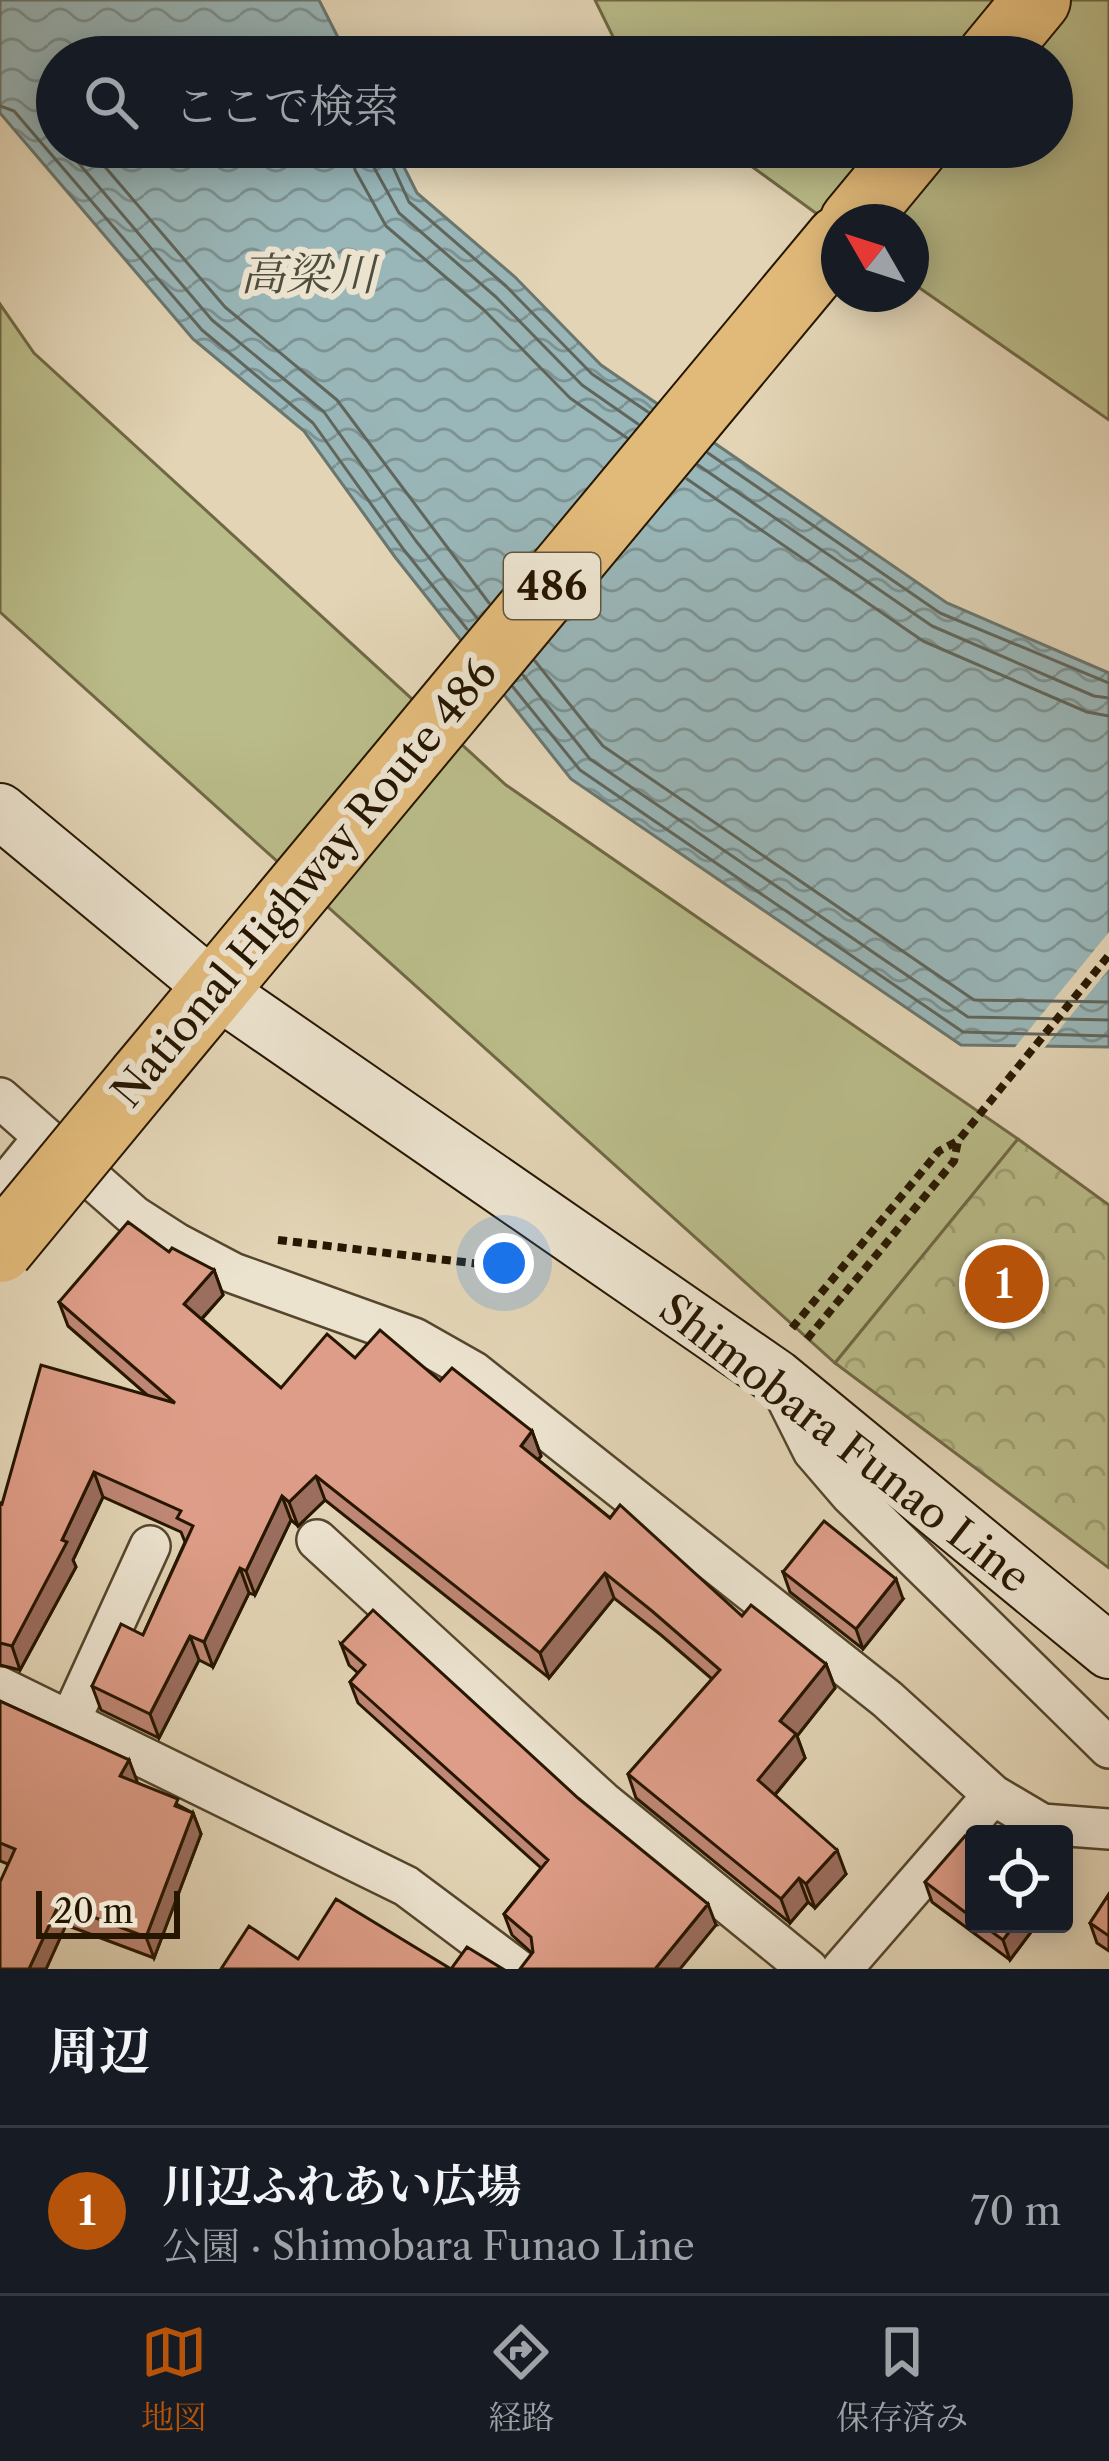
<!DOCTYPE html>
<html lang="ja">
<head>
<meta charset="utf-8">
<style>
	body { margin:0; font-family:"Libre Caslon Text","Noto Serif JP",serif; background:#242831; color:#f1f3f6 }
	.controls { position:absolute; right:36px; bottom:36px; display:grid; overflow:hidden; border-radius:12px; box-shadow:0 6px 30px #0003 }
	.controls button { width:108px; height:108px; display:grid; place-items:center; padding:0; border:0; border-bottom:3px solid #363941; background:#171b24; color:#f1f3f6; font:60px sans-serif }
	.compass { position:absolute; left:821px; top:204px; width:108px; height:108px; border-radius:50%; background:#171b24; box-shadow:0 6px 30px #0003; rotate:309deg }
	.scale { position:absolute; left:36px; bottom:30px; width:144px; box-sizing:border-box; padding-left:12px; border:6px solid #261600; border-top:0; font-size:33px; line-height:42px; white-space:nowrap; color:#261600; -webkit-text-stroke:9px #ece3cf; paint-order:stroke }
	.you { position:absolute; left:504px; top:1263px; width:42px; height:42px; margin:-30px; border:9px solid #fff; border-radius:50%; background:#1a73e8; box-shadow:0 0 0 18px #1a73e833 }
	.badge { display:grid; place-items:center; width:78px; height:78px; border-radius:50%; background:#b45309; color:#fff; font-size:39px; font-weight:700 }
	.pin { position:absolute; translate:-50% -50%; border:6px solid #fff; box-shadow:0 3px 12px #0006 }
	.list { margin:0; padding:0; list-style:none }
	h2 { display:flex; justify-content:space-between; align-items:center; height:156px; margin:0; padding:0 48px; font-size:51px }
	h2 small { font-size:39px; font-weight:400; color:#9ea1a6 }
	.list li { display:grid; grid-template-columns:78px 1fr auto; gap:36px; align-items:center; box-sizing:border-box; height:168px; padding:0 48px; border-top:3px solid #363941 }
	.list b { display:block; font-size:45px; white-space:nowrap }
	.list p { margin:0; font-size:39px; white-space:nowrap; color:#9ea1a6 }
	.list em { font-size:39px; font-style:normal; color:#9ea1a6 }
	.icon { flex:none; width:66px; height:66px; fill:none; stroke:currentColor; stroke-width:2; stroke-linecap:round; stroke-linejoin:round }
	.map { position:relative; flex:none; width:1109px; height:1969px; overflow:hidden }
	.search { position:absolute; background:#171b24; box-shadow:0 6px 30px #0003; left:36px; right:36px; top:36px; height:132px; display:flex; align-items:center; gap:30px; box-sizing:border-box; padding:0 42px; border-radius:66px; color:#9ea1a6; font-size:45px }
	.sheet { height:324px; background:#171b24 }
	nav { display:flex; justify-content:space-around; align-items:center; box-sizing:border-box; height:168px; border-top:3px solid #363941; background:#171b24; font-size:33px; color:#9ea1a6 }
	nav a { display:grid; justify-items:center; gap:6px }
	nav .on { color:#b45309 }
	.map>svg:first-child { display:block }
</style>
</head>
<body>
<div class="map">
<svg width="1109" height="1969" viewBox="0 0 1109 1969">
	<defs>
		<pattern id="park-crowns" width="20" height="18" patternUnits="userSpaceOnUse" patternTransform="scale(3)"><rect width="20" height="18" fill="#b9bb89"/><path d="M2 6a3 3 0 1 1 6 0M12 15a3 3 0 1 1 6 0" fill="none" stroke="#9fa074"/></pattern>
		<pattern id="water-waves" width="16" height="10" patternUnits="userSpaceOnUse" patternTransform="scale(3)"><rect width="16" height="10" fill="#99b6b8"/><path d="M0 5q4-4 8 0t8 0" fill="none" stroke="#7d9393"/></pattern>
	</defs>
	<rect width="100%" height="100%" fill="#e2d4b5"/>
	<filter id="stains"><feTurbulence type="fractalNoise" baseFrequency=".00167" numOctaves="4"/><feColorMatrix values="0 0 0 0 .2 0 0 0 0 .09 0 0 0 0 .02 0 0 0 .5 -.17"/></filter>
	<radialGradient id="worn" r=".72"><stop offset=".6" stop-color="#630" stop-opacity="0"/><stop offset="1" stop-color="#630" stop-opacity=".3"/></radialGradient>
	<path fill="#b9bb89" stroke="#706844" stroke-width="3" d="M595,0h514v420l-198,-138v-60h-72v8l-114,-83h327v-90h-429z
		M0,304l34,49 472,432 512,354 -183,224 -835,-751z"/>
	<path fill="url(#park-crowns)" stroke="#706844" stroke-width="3" d="M1018,1139l91,66v363l-274,-205z"/>
	<path fill="url(#water-waves)" stroke="#6b766e" stroke-width="3" d="M0,0h319l29,57h-291v90h337l23,46 98,84 86,88 346,238 162,70v374l-148,-2 -390,-266 -176,-222 -91,-126 -111,-92 -193,-226z"/>
	<path fill="#e2d4b5" d="M1109,932v37l-68,83h-30z"/>
	<g fill="none" stroke-linecap="round" stroke-linejoin="round">
		<path stroke="#60665c" stroke-width="3" d="M0,106l14,5 188,219 111,93 91,127 63,79
			M65,147l147,173 112,92 92,129 61,77
			M88,147l137,160 112,93 152,203
			M351,147l4,23 31,56 98,84 86,88 57,40
			M369,147l2,15 28,51 97,84 86,88 56,39
			M384,147l25,55 97,84 86,88 56,38
			M708,453l232,160 169,70
			M698,465l234,161 162,70 15,2
			M687,479l236,162 164,71 22,4
			M535,661l68,85 371,254 135,2
			M523,675l67,84 378,258 141,3
			M513,687l67,83 383,262 146,4"/>
		<g stroke="#55462d" stroke-width="44">
			<path id="street" d="M0,1098l134,118 42,27 57,30 181,65 60,34 413,327 106,96 49,29 67,5
				M0,1191l44,-54
				M784,1393l29,58 37,43 259,254
				M317,1540l285,261 206,168
				M0,1687l406,199 111,83
				M69,1723l81,-177
				M842,1969l151,-174"/>
		</g>
		<g stroke="#261600" stroke-width="58">
			<path id="secondary" d="M0,811l216,179 560,387 333,274"/>
		</g>
		<g stroke="#261600" stroke-width="70">
			<path id="highway" d="M990,57l47,-57
				M853,222l62,-75
				M142,1077l697,-838"/>
		</g>
		<path stroke="#261600" stroke-width="8" stroke-dasharray="9 6" stroke-linecap="butt" d="M278,1240l253,30
			M792,1328l147,-177 17,-9
			M807,1339l147,-178 4,-20 151,-186"/>
		<use href="#street" stroke="#ece3cf" stroke-width="39"/>
		<use href="#secondary" stroke="#ece3cf" stroke-width="54"/>
		<use href="#highway" stroke="#e1ba7a" stroke-width="66"/>
		<g stroke="#261600" stroke-width="70" stroke-linecap="butt">
			<path id="highway-bridge" d="M0,1249l142,-172"/>
		</g>
		<use href="#highway-bridge" stroke="#e1ba7a" stroke-width="66"/>
	</g>
	<path fill="#bf8775" stroke="#261600" stroke-width="3" d="M169,1252l45,18 9,25 -21,24 79,69 74,-30 85,23 92,50 9,25 -3,4 72,58 132,98 84,48 9,24 -38,48 8,22 -30,37 71,79 -31,34 -7,-6 -18,21 -154,-125 -8,-24 84,-95 -51,-44 -47,-37 -65,80 -224,-178 -27,26 -7,-6 -36,75 -6,-2 -36,74 -14,-7 -40,78 -58,-28 -9,-24 51,-51 42,-93 -4,-10 -78,-35 -30,63 3,7 -56,103 -20,-5v-162l2,1 144,-110 -78,-68 -9,-24z
		M783,1572l120,27 -40,50 -73,-57z
		M341,1644l375,281 -184,28 -20,-18 -8,-21 37,-46 -183,-165 -8,-21 8,-9 -9,-8z
		M0,1701l129,59 7,22 57,31 8,21 -47,124 -88,-33 -20,44h-46l8,-105 -8,-3z
		M974,1842v82h63l-27,36 -78,-58 -7,-20z
		M1109,1894v57l-12,-8 -7,-20z"/>
	<path fill="#9b6e5f" stroke="#261600" stroke-width="3" d="M214,1270l9,25 -30,33 -9,-24z
		M532,1431l9,25 -11,14 -9,-24z
		M94,1472l9,25 -30,63 3,7 -56,103 -8,-24z
		M316,1476l9,24 -27,26 -9,-24z
		M282,1496l9,24 -36,75 -9,-24z
		M240,1568l9,25 -36,74 -9,-25z
		M605,1573l9,25 -65,80 -9,-25z
		M896,1579l7,20 -40,50 -7,-20z
		M190,1636l9,24 -40,78 -9,-24z
		M826,1664l9,24 -38,48 8,22 -38,46 -9,-24 22,-59z
		M129,1760l8,21 -9,17 -8,-22z
		M193,1813l8,21 -47,124 -8,-21z
		M837,1850l9,24 -31,34 -9,-24z
		M799,1878l9,24 -18,21 -9,-24z
		M59,1904l7,21 -20,44h-17z
		M708,1904l8,21 -36,44h-25z
		M1015,1924h22l-27,36 -7,-20z"/>
	<path fill="#de9d88" stroke="#261600" stroke-width="3" d="M128,1222l41,30 3,-4 42,22 -30,34 97,84 46,-54 28,24 25,-28 60,51 12,-13 80,63 -11,15 89,72 10,-13 122,111 9,-11 75,59 -46,57 16,13 -38,46 79,70 -31,34 -7,-6 -18,21 -153,-125 92,-104 -68,-59 -47,-38 -65,80 -224,-177 -27,26 -7,-6 -36,75 -6,-3 -36,74 -14,-6 -40,78 -58,-28 29,-62 22,11 50,-109 -16,-8 4,-7 -87,-39 -32,68 5,2 -55,104 -12,-3v-140l2,1 39,-139 134,38 -116,-101z
		M824,1521l72,58 -40,50 -73,-57z
		M373,1610l205,188 130,106 -53,65h-135l13,-17 -2,-15 -27,-23 44,-54 -198,-178 15,-17 -24,-21z
		M0,1701l129,59 -9,16 58,23 -3,7 18,7 -47,124 -87,-33 -30,65h-29v-87l15,-33 -15,-6z
		M965,1836l9,6v77l-49,-37z
		M1109,1894v42l-19,-13z
		M336,1899l115,70h-230l28,-43 49,33z
		M981,1924h34l-12,16z
		M467,1947l36,22h-52z"/>
	<g text-anchor="middle" dominant-baseline="central" stroke-width="12" stroke-linejoin="round" paint-order="stroke">
		<rect fill="#ece3cf" stroke="#61543e" stroke-width="3" x="504" y="553" width="96" height="66" rx="9"/>
		<g font-size="39" font-weight="bold" fill="#261600">
			<text x="552" y="586">486</text>
		</g>
		<g font-size="42" fill="#261600" stroke="#ece3cf">
			<text transform="translate(304 882) rotate(-50)">National Highway Route 486</text>
			<text transform="translate(845 1443) rotate(38)">Shimobara Funao Line</text>
		</g>
		<g font-size="45" font-style="italic" fill="#4e4e40" stroke="#ece3cf">
			<text x="308" y="274">高梁川</text>
		</g>
	</g>
	<rect width="100%" height="100%" filter="url(#stains)"/>
	<rect width="100%" height="100%" fill="url(#worn)"/>
</svg>
<div class="controls">
<button><svg class="icon" aria-label="locate" viewBox="0 0 24 24"><circle cx="12" cy="12" r="6"/><path d="M12 2v4M12 18v4M2 12h4M18 12h4"/></svg></button>
</div>
<svg class="compass" viewBox="-18 -18 36 36"><path d="M0-13l5 13h-10z" fill="#e53935"/><path d="M0 13l5-13h-10z" fill="#9ea1a6"/></svg>
<div class="scale">20 m</div>
<div class="you"></div>
<div class="pin badge" style="left:1004px;top:1284px">1</div>
<div class="search"><svg class="icon" aria-label="search" viewBox="0 0 24 24"><circle cx="10" cy="10" r="6"/><path d="M15 15l6 6"/></svg>ここで検索</div>
</div>
<section class="sheet">
<h2>周辺<small></small></h2>
<ul class="list">
<li><span class="badge">1</span><div><b>川辺ふれあい広場</b><p>公園 · Shimobara Funao Line</p></div><em>70 m</em></li>
</ul>
</section>
<nav>
<a class="on"><svg class="icon" aria-label="map" viewBox="0 0 24 24"><path d="M3 6l6-2 6 2 6-2v14l-6 2-6-2-6 2zM9 4v14M15 6v14"/></svg>地図</a>
<a><svg class="icon" aria-label="directions" viewBox="0 0 24 24"><path d="M12 3l9 9-9 9-9-9zM9 14v-3h6M13 9l2 2-2 2"/></svg>経路</a>
<a><svg class="icon" aria-label="saved" viewBox="0 0 24 24"><path d="M7 4h10v16l-5-4-5 4z"/></svg>保存済み</a>
</nav>
</body>
</html>
